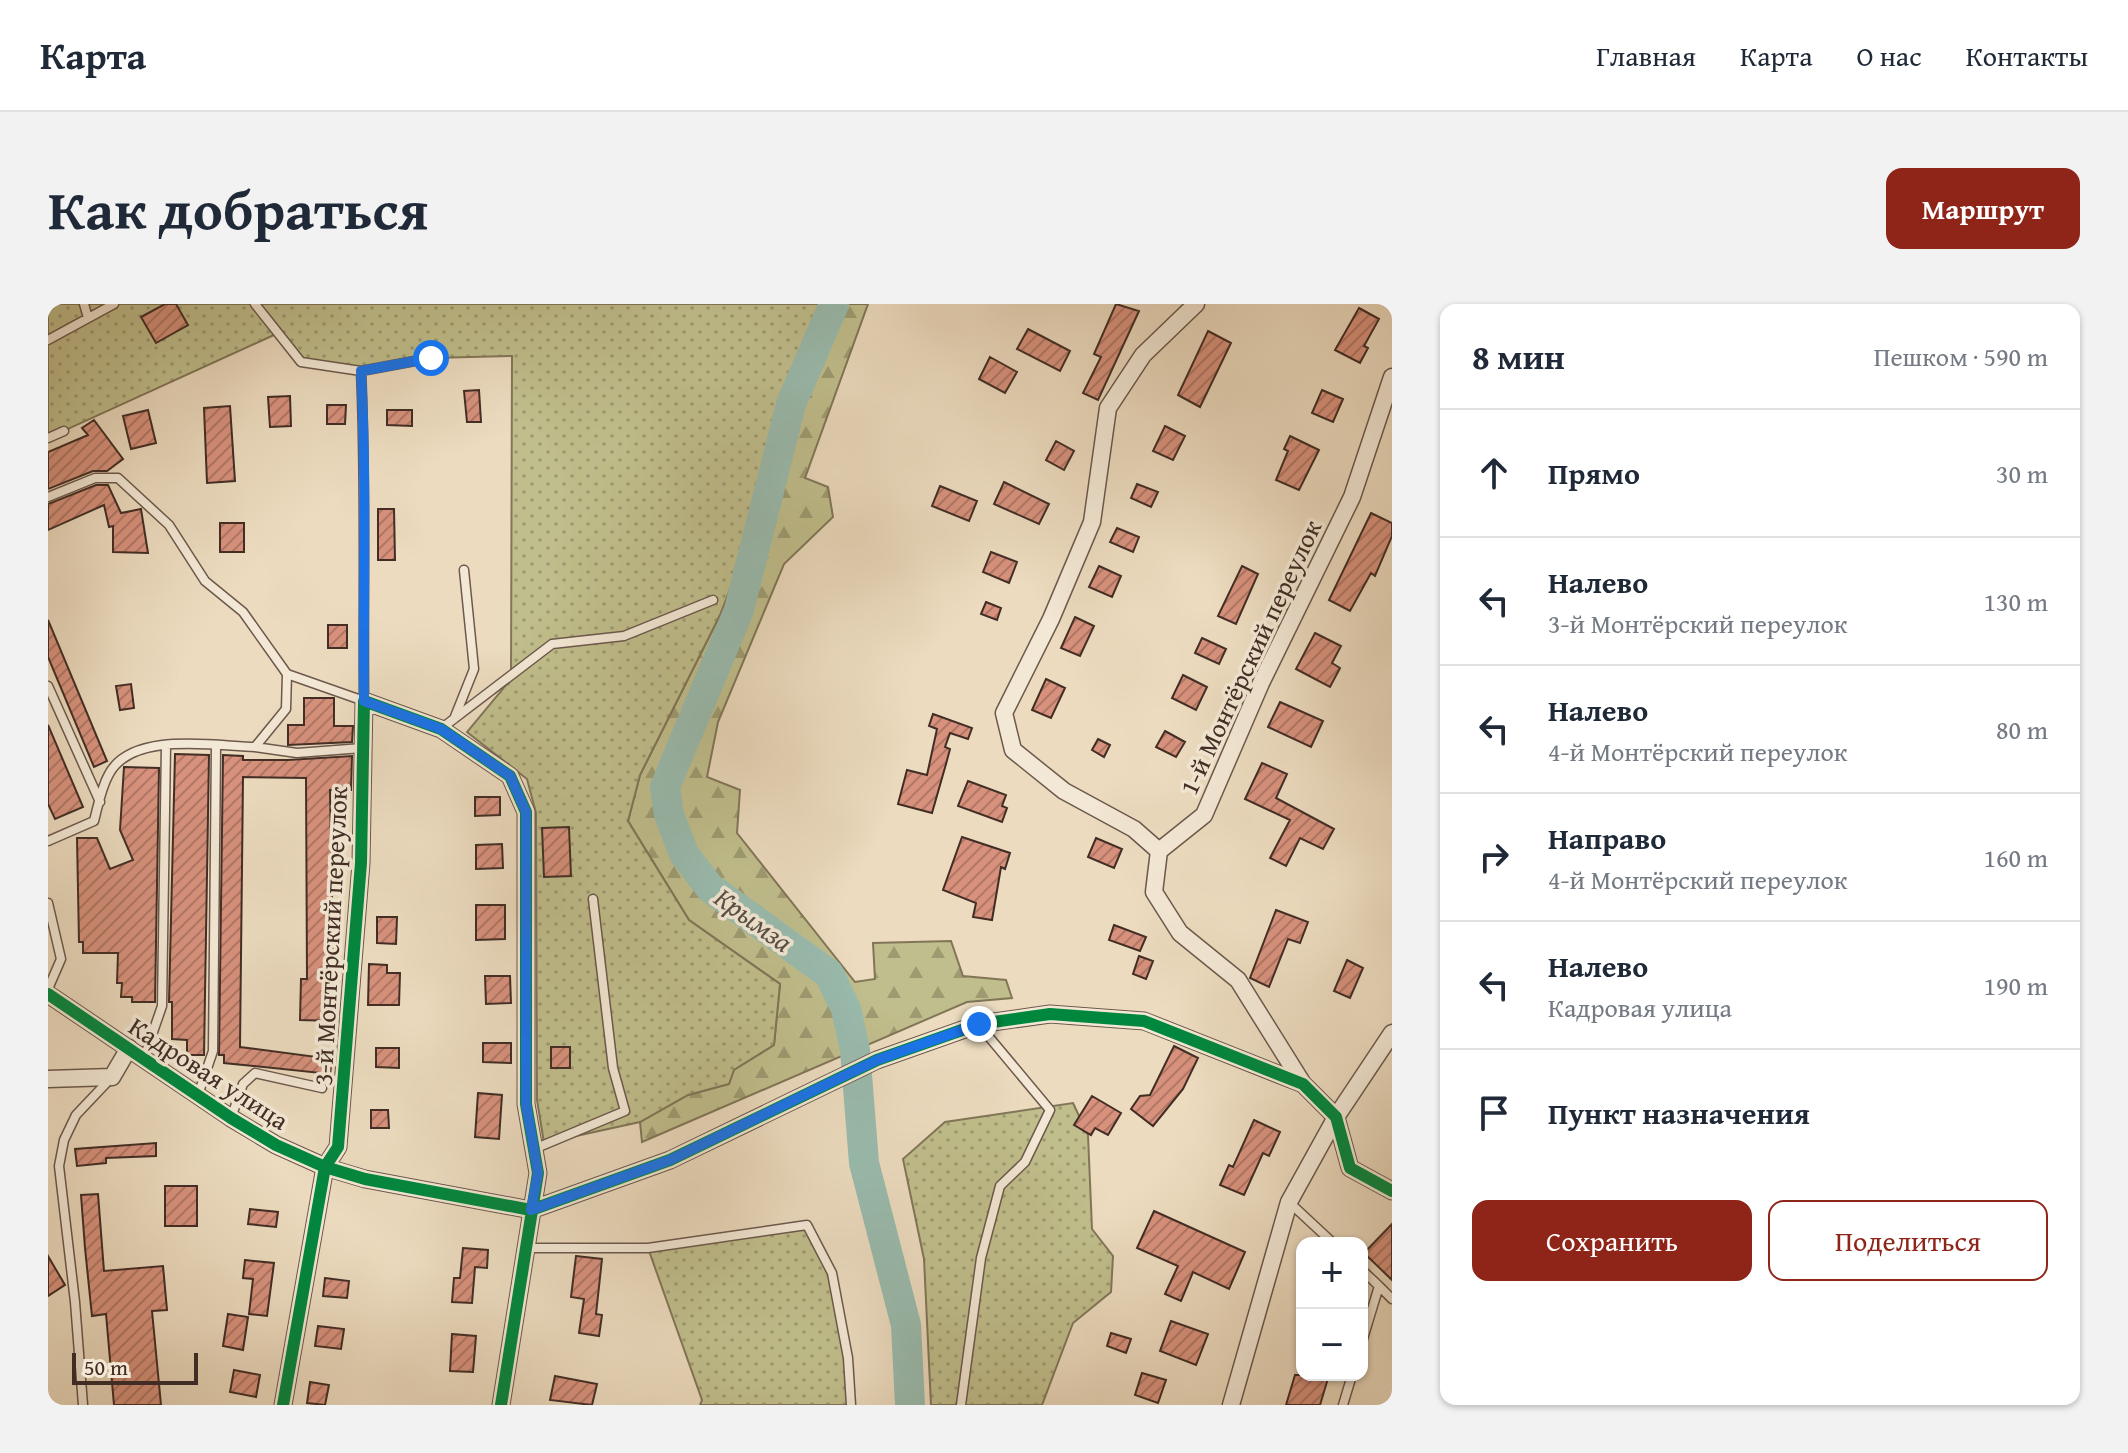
<!DOCTYPE html>
<html lang="ru">
<head>
<meta charset="utf-8">
<style>
	body { margin:0; font-family:"Gentium Book Plus",serif; background:#f2f2f3; color:#1f2937 }
	.controls { position:absolute; right:24px; bottom:24px; display:grid; overflow:hidden; border-radius:16px; box-shadow:0 2px 6px #0004 }
	.controls button { width:72px; height:72px; display:grid; place-items:center; padding:0; border:0; border-bottom:2px solid #e0e1e3; background:#fff; color:#1f2937; font:40px sans-serif }
	.scale { position:absolute; left:24px; bottom:20px; width:126px; box-sizing:border-box; padding-left:8px; border:4px solid #422d25; border-top:0; font-size:22px; line-height:28px; white-space:nowrap; color:#422d25; -webkit-text-stroke:6px #f3e8d5; paint-order:stroke }
	.stop { position:absolute; width:24px; height:24px; margin:-18px; border:6px solid #1a73e8; border-radius:50%; background:#fff }
	.stop.end { background:#1a73e8; border-color:#fff; box-shadow:0 2px 8px #0008 }
	.list { margin:0; padding:0; list-style:none }
	h2 { display:flex; justify-content:space-between; align-items:center; height:104px; margin:0; padding:0 32px; font-size:34px }
	h2 small { font-size:26px; font-weight:400; color:#747a83 }
	.list li { display:grid; grid-template-columns:52px 1fr auto; gap:24px; align-items:center; box-sizing:border-box; height:128px; padding:0 32px; border-top:2px solid #e0e1e3 }
	.list b { display:block; font-size:30px; white-space:nowrap }
	.list p { margin:0; font-size:26px; white-space:nowrap; color:#747a83 }
	.list em { font-size:26px; font-style:normal; color:#747a83 }
	.actions { display:flex; gap:16px; padding:24px 32px }
	.actions a { flex:1; padding:18px 0; border:2px solid #8f2418; border-radius:16px; text-align:center; font-size:28px; color:#8f2418 }
	.actions .main { background:#8f2418; color:#fff }
	.icon { flex:none; width:44px; height:44px; fill:none; stroke:currentColor; stroke-width:2; stroke-linecap:round; stroke-linejoin:round }
	.map { position:relative; flex:none; width:1344px; height:1101px; overflow:hidden; border-radius:16px }
	header { display:flex; align-items:center; gap:48px; box-sizing:border-box; height:112px; padding:0 40px; background:#fff; border-bottom:2px solid #e0e1e3 }
	header strong { font-size:38px }
	nav { display:flex; gap:44px; margin-inline-start:auto; font-size:28px }
	.intro { display:flex; align-items:center; justify-content:space-between; box-sizing:border-box; height:192px; padding:0 48px }
	h1 { margin:0; font-size:56px }
	.button { padding:20px 36px; border-radius:16px; background:#8f2418; color:#fff; font-size:28px; font-weight:700 }
	main { display:flex; gap:48px; padding:0 48px }
	aside { flex:1; background:#fff; border-radius:16px; box-shadow:0 2px 6px #0004 }
	.map>svg:first-child { display:block }
</style>
</head>
<body>
<header>
<strong>Карта</strong>
<nav><a>Главная</a><a>Карта</a><a>О нас</a><a>Контакты</a></nav>
</header>
<div class="intro"><h1>Как добраться</h1><a class="button">Маршрут</a></div>
<main>
<div class="map">
<svg width="1344" height="1101" viewBox="0 0 1344 1101">
	<defs>
		<pattern id="forest-firs" width="22" height="20" patternUnits="userSpaceOnUse" patternTransform="scale(2)"><rect width="22" height="20" fill="#c0be8c"/><path d="M5 1l3.5 6h-7zM16 11l3.5 6h-7z" fill="#9e9b72"/></pattern>
		<pattern id="garden-dots" width="8" height="8" patternUnits="userSpaceOnUse" patternTransform="scale(2)"><rect width="8" height="8" fill="#c0be8c"/><path d="M2 2h.1M6 6h.1" fill="none" stroke="#9e9b72" stroke-width="1.8" stroke-linecap="round"/></pattern>
		<pattern id="building-hatch" width="6" height="6" patternUnits="userSpaceOnUse" patternTransform="scale(2)"><rect width="6" height="6" fill="#d7917c"/><path d="M-1 1l2-2M0 6l6-6M5 7l2-2" fill="none" stroke="#b07765"/></pattern>
	</defs>
	<rect width="100%" height="100%" fill="#ecdbbf"/>
	<filter id="stains"><feTurbulence type="fractalNoise" baseFrequency=".0025" numOctaves="4"/><feColorMatrix values="0 0 0 0 .2 0 0 0 0 .09 0 0 0 0 .02 0 0 0 .5 -.17"/></filter>
	<radialGradient id="worn" r=".72"><stop offset=".6" stop-color="#630" stop-opacity="0"/><stop offset="1" stop-color="#630" stop-opacity=".3"/></radialGradient>
	<path fill="url(#forest-firs)" stroke="#817658" stroke-width="2" d="M782,0h38l-63,174 23,9 5,30 -49,47 -66,158 -11,55 33,13 -3,43 118,149 20,-3 -2,-36 78,-2 12,35 43,4 6,18 -45,4 -325,140 -2,-20 48,-27 41,-11 4,-14 41,-25 6,-61 -91,-64 -61,-99 12,-46 80,-160 25,-64 28,-38v-84l16,-48 42,-68z"/>
	<path fill="url(#garden-dots)" stroke="#817658" stroke-width="2" d="M0,0h782l1,9 -42,68 -16,48 11,13 -11,71 -28,38 -25,64 -80,160 -12,46 61,99 91,64 -6,61 -40,25 -5,14 -41,11 -48,27 -96,21 -7,-43 -1,-287 -9,-34 -60,-47 44,-53 1,-323 -81,2 -70,13 -60,-9 -25,-28 -228,104z
		M1025,799l15,32 4,94 21,27 -2,36 -38,31 -31,82h-111l-7,-146 -21,-100 42,-37z
		M759,921l25,48 19,132h-151l2,-5 -54,-152z"/>
	<g fill="none" stroke-linecap="round" stroke-linejoin="round">
		<path stroke="#99bbae" stroke-width="30" d="M786,0l-43,100 -52,206 -74,177 4,28 15,39 26,34 119,86 17,35 9,41 9,113 42,162 4,80"/>
	</g>
	<path fill="url(#building-hatch)" stroke="#422d25" stroke-width="2" d="M117,0h11l12,21 -32,18 -15,-26z
		M1068,0l23,7 -41,89 -15,-7 18,-36 -7,-3z
		M1311,4l20,11 -15,27 4,2 -8,15 -25,-13z
		M980,25l42,22 -10,20 -43,-22z
		M1160,27l23,12 -31,64 -22,-12z
		M942,53l27,15 -12,21 -26,-14z
		M431,86l2,32h-14l-3,-31z
		M1274,86l21,9 -10,23 -21,-9z
		M242,92l1,30 -21,1 -2,-30z
		M279,101h19l-1,19h-18z
		M182,102l5,75 -28,2 -3,-75z
		M100,106l8,33 -25,6 -8,-33z
		M339,106h25v16l-25,-1z
		M46,116l29,39 -16,12h-14l-45,18v-37l40,-17 -6,-7z
		M1117,122l20,10 -12,24 -20,-9z
		M1242,132l29,14 -20,40 -23,-10 12,-29 -4,-2z
		M1008,137l18,10 -10,19 -18,-10z
		M956,178l45,22 -10,20 -45,-20z
		M1089,180l21,8 -7,15 -20,-9z
		M48,181h12l13,28 20,-4 7,44 -35,-1v-26l-4,1 -5,-22 -56,25v-26z
		M892,182l37,15 -8,20 -37,-15z
		M330,205h16l1,51h-17z
		M1323,209l21,10v13l-17,40 -4,-3 -21,38 -21,-11z
		M172,219h24v29h-24z
		M1069,224l22,9 -6,15 -23,-10z
		M943,248l26,10 -8,21 -26,-11z
		M1051,262l22,10 -9,21 -23,-10z
		M1194,262l16,8 -22,50 -18,-8z
		M938,298l15,6 -4,12 -16,-6z
		M1027,313l19,9 -14,30 -19,-8z
		M0,316l59,141 -13,6 -46,-110z
		M280,321h19v23h-19z
		M1267,329l26,13 -9,17 8,5 -10,19 -34,-18z
		M1154,334l24,11 -7,15 -24,-11z
		M1135,371l24,12 -11,23 -24,-12z
		M998,375l19,9 -14,30 -19,-8z
		M83,380l3,24 -14,2 -4,-24z
		M256,394h30v28h19l-1,16 -64,3v-20h16z
		M1232,398l43,19 -12,26 -43,-20z
		M885,410l39,14 -4,11 -18,-6 -5,14 5,2 -4,15 -14,49 -34,-9 9,-34 20,5 10,-46 -8,-3z
		M0,421l35,82 -28,12 -7,-15z
		M1117,427l20,11 -9,15 -20,-10z
		M1050,435l12,6 -6,12 -12,-7z
		M127,450l34,1 -5,300h-17v-15l-15,-1v-37h-3z
		M175,451l20,1v4h45l64,-4 -1,34h-21l4,231 -34,-1 1,-41h6l-1,-201 -63,-1 -3,270 92,12 -2,15 -106,-11v-8h-5z
		M1214,459l25,11 -11,24 58,31 -11,20 -23,-11 -14,28 -16,-8 20,-38 -45,-21z
		M76,463l35,1 -4,234h-23v-5h-11l1,-14h-5l1,-30h-35v-11h-4l-2,-104h20l13,31 23,-9 -13,-30z
		M920,477l38,14 -4,11 5,2 -5,14 -44,-16z
		M427,493h25v18l-25,1z
		M521,523l2,49 -27,1 -2,-49z
		M914,533l48,16 -5,16 -4,-2 -9,53 -19,-3 3,-14 -33,-13z
		M1048,534l26,11 -8,19 -26,-11z
		M454,540l1,24 -27,1v-24z
		M428,601h29v34l-29,1z
		M1228,606l32,12 -8,21 -12,-4 -19,48 -19,-9z
		M329,613h20l-1,27 -19,-1z
		M1066,621l32,12 -6,14 -31,-11z
		M1091,652l14,5 -7,18 -13,-5z
		M1299,656l16,8 -13,30 -16,-7z
		M321,660l18,1v8h13l-1,32h-31z
		M437,672h25l1,27 -25,1z
		M435,739h28v20l-28,-1z
		M1126,742l24,12 -15,31 -30,37 -22,-17 9,-13 10,-1z
		M503,743h19v21h-19z
		M328,744h23v20l-23,-1z
		M430,789l24,2 -3,44 -24,-2z
		M1044,792l29,17 -13,22 -13,-7 -4,7 -17,-10z
		M323,806h17l1,18h-18z
		M1206,816l26,12 -11,24 -6,-3 -19,42 -24,-10 9,-20 4,2z
		M108,839v13l-50,2v5l-29,3 -2,-17z
		M117,882h32v40h-32z
		M50,890l6,77 59,-5 4,44 -15,1 9,94h-47l-8,-91 -14,2 -7,-68 -4,-53z
		M202,905l28,3 -2,15 -28,-3z
		M1106,907l91,41 -16,37 -36,-17 -12,29 -16,-7 13,-28 -41,-18z
		M1344,920v56l-28,-27z
		M415,944l25,2 -1,18 -12,-1 -3,36 -20,-1 2,-24h6z
		M0,952l17,29 -17,11z
		M528,952l26,3 -6,55 6,1 -3,21 -20,-3 5,-34 -13,-2z
		M197,956l29,3 -7,53 -18,-2 4,-35 -10,-1z
		M277,974l24,3 -2,17 -24,-2z
		M180,1010l20,3 -5,33 -20,-4z
		M1123,1017l37,13 -12,31 -36,-14z
		M270,1022l26,3 -3,20 -26,-3z
		M1063,1029l20,6 -5,14 -19,-7z
		M404,1030l24,2 -3,36 -23,-1z
		M186,1066l26,5 -4,22 -26,-5z
		M1094,1069l24,7 -8,23 -23,-8z
		M1247,1071h34l-9,30h-34z
		M507,1072l42,8 -5,21 -42,-5z
		M262,1078l19,3 -4,20 -18,-2z"/>
	<g fill="none" stroke-linecap="round" stroke-linejoin="round">
		<g stroke="#6c584c" stroke-width="11">
			<path id="lane" d="M36,0l4,14
				M207,0l46,58 60,9 70,-13
				M0,36l66,-36
				M0,134l16,-7
				M0,193l47,-19h23l51,47 36,56 38,31 44,62 77,27c-1,-110 2,-220 -3,-330
				M0,382l52,116
				M406,415l20,-50 -10,-99
				M394,424l110,-84 72,-8 89,-36
				M207,443l42,6 65,-5
				M0,537l46,-20c4,-15 7,-33 15,-47 23,-43 105,-28 146,-27l31,-38 1,-35
				M0,599l13,56 -13,30
				M96,754l18,-52 4,-261
				M150,791l15,-44 3,-305
				M183,814l12,-34 12,-11 67,15
				M486,845l91,-38 -12,-43 -20,-169
				M1242,899l43,40
				M479,944h121l159,-23 25,48 16,85 3,47
				M1314,966l17,16 -17,56
				M1331,982l13,13
				M35,1101l-8,-103 -16,-136 5,-26 12,-25 36,-38
				M913,1101l20,-147 19,-72 25,-24 25,-52 -71,-85
				M1295,1101l9,-30"/>
		</g>
		<g stroke="#6c584c" stroke-width="19">
			<path id="street" d="M1111,547l-25,-22 -70,-38 -51,-41 -9,-37 47,-94 41,-97 16,-114 35,-53 53,-51
				M0,690l183,124 45,27 49,22 40,12 166,31 139,-50 207,-100 102,-36 71,-10 94,7 159,63 33,33 14,51 42,23
				M0,775l64,-2 17,-29
				M1255,780l-65,-104 -58,-47 -26,-41 5,-41 45,-36 57,-132 91,-186 40,-120
				M235,1101l42,-238 13,-20 23,-284 3,-162 77,28 69,47 16,36v292l12,69 -37,232
				M1183,1101l58,-203 47,-85 56,-84"/>
		</g>
		<use href="#lane" stroke="#f3e8d5" stroke-width="8"/>
		<use href="#street" stroke="#f3e8d5" stroke-width="16"/>
		<g stroke="#f3e8d5" stroke-width="17">
			<path id="cycleway" d="M0,690l183,124 45,27 49,22 40,12 166,31 139,-50 207,-100 102,-36 71,-10 94,7 159,63 33,33 14,51 42,23
				M235,1101l42,-238 13,-20 23,-284 3,-162 77,28 69,47 16,36v292l12,69 -37,232"/>
		</g>
		<use href="#cycleway" stroke="#00873e" stroke-width="12"/>
	</g>
	<g fill="none" stroke-linecap="round" stroke-linejoin="round">
		<path stroke="#1a73e8" stroke-width="10" d="M383,54l-70,13c6,110 2,220 3,330l77,28 69,47 16,36v292l12,69 -7,37 139,-50 207,-100 102,-36"/>
	</g>
	<g text-anchor="middle" dominant-baseline="central" stroke-width="7" stroke-linejoin="round" paint-order="stroke">
		<g font-size="26" fill="#422d25" stroke="#f3e8d5">
			<text transform="translate(1202 353) rotate(-65)">1-й Монтёрский переулок</text>
			<text transform="translate(282 632) rotate(-87)">3-й Монтёрский переулок</text>
			<text transform="translate(161 769) rotate(33)">Кадровая улица</text>
		</g>
		<g font-size="28" font-style="italic" fill="#585047" stroke="#f3e8d5">
			<text transform="translate(706 615) rotate(36)">Крымза</text>
		</g>
	</g>
	<rect width="100%" height="100%" filter="url(#stains)"/>
	<rect width="100%" height="100%" fill="url(#worn)"/>
</svg>
<div class="controls">
<button>+</button>
<button>−</button>
</div>
<div class="scale">50 m</div>
<div class="stop" style="left:383px;top:54px"></div>
<div class="stop end" style="left:931px;top:720px"></div>
</div>
<aside>
<h2>8 мин<small>Пешком · 590 m</small></h2>
<ul class="list">
<li><svg class="icon" aria-label="ahead" viewBox="0 0 24 24"><path d="M12 20V5M6 11l6-6 6 6"/></svg><div><b>Прямо</b></div><em>30 m</em></li>
<li><svg class="icon" aria-label="left" viewBox="0 0 24 24"><path d="M17 20v-9H6M10 6l-5 5 5 5"/></svg><div><b>Налево</b><p>3-й Монтёрский переулок</p></div><em>130 m</em></li>
<li><svg class="icon" aria-label="left" viewBox="0 0 24 24"><path d="M17 20v-9H6M10 6l-5 5 5 5"/></svg><div><b>Налево</b><p>4-й Монтёрский переулок</p></div><em>80 m</em></li>
<li><svg class="icon" aria-label="right" viewBox="0 0 24 24"><path d="M7 20v-9h11M14 6l5 5-5 5"/></svg><div><b>Направо</b><p>4-й Монтёрский переулок</p></div><em>160 m</em></li>
<li><svg class="icon" aria-label="left" viewBox="0 0 24 24"><path d="M17 20v-9H6M10 6l-5 5 5 5"/></svg><div><b>Налево</b><p>Кадровая улица</p></div><em>190 m</em></li>
<li><svg class="icon" aria-label="arrive" viewBox="0 0 24 24"><path d="M6 21V4h12l-3 4 3 4H6"/></svg><div><b>Пункт назначения</b></div></li>
</ul>
<div class="actions"><a class="main">Сохранить</a><a>Поделиться</a></div>
</aside>
</main>
</body>
</html>
